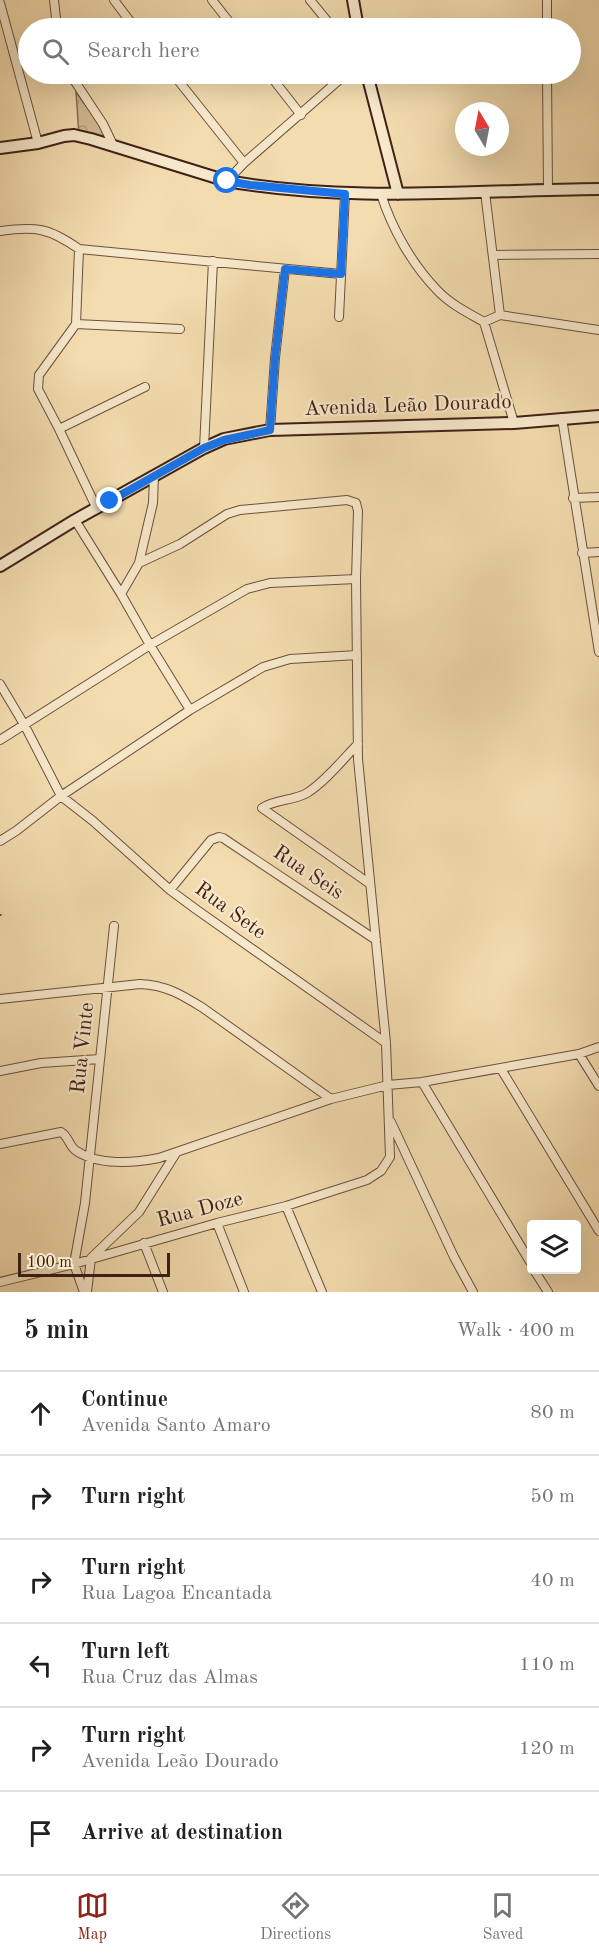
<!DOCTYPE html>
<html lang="en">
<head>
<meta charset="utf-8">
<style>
	body { margin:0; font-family:"Old Standard TT",serif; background:#f2f2f2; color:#202124 }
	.controls { position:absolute; right:18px; bottom:18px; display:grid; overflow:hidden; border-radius:6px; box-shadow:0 6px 24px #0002 }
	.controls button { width:54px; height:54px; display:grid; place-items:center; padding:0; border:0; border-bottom:2px solid #e0e0e0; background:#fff; color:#202124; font:30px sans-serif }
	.compass { position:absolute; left:455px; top:102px; width:54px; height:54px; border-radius:50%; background:#fff; box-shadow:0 6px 24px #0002; rotate:350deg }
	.scale { position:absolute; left:18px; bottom:15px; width:152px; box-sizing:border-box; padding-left:6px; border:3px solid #3f2116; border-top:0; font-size:16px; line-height:21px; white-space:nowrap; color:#3f2116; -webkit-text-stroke:4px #f7e8cb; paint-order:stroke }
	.stop { position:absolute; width:18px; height:18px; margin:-14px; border:4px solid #1a73e8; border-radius:50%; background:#fff }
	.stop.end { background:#1a73e8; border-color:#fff; box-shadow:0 2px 6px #0008 }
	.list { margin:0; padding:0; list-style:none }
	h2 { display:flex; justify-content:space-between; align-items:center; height:78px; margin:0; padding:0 24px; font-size:26px }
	h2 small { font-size:20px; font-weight:400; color:#757577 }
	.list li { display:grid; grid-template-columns:39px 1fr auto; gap:18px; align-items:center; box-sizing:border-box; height:84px; padding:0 24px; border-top:2px solid #e0e0e0 }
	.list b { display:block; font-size:22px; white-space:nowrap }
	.list p { margin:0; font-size:20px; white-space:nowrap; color:#757577 }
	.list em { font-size:20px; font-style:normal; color:#757577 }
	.icon { flex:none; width:33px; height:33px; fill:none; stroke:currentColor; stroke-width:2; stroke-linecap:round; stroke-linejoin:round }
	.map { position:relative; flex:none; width:599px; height:1292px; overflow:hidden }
	.search { position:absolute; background:#fff; box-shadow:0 6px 24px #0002; left:18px; right:18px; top:18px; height:66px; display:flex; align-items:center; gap:15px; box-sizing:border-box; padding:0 21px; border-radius:33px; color:#757577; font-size:22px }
	.sheet { height:582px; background:#fff }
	nav { display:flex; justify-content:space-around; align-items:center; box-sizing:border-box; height:84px; border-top:2px solid #e0e0e0; background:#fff; font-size:16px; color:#757577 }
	nav a { display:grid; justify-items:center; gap:3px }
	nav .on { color:#8f2418 }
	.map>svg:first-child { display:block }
</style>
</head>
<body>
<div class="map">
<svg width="599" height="1292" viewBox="0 0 599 1292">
	<defs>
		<pattern id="park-crowns" width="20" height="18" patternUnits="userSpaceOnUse" patternTransform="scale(1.5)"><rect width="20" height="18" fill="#d4bc95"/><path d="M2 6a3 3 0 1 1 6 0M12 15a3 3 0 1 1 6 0" fill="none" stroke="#b7a180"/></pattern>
	</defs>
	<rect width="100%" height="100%" fill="#f3dcaf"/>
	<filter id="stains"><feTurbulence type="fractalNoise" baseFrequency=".00333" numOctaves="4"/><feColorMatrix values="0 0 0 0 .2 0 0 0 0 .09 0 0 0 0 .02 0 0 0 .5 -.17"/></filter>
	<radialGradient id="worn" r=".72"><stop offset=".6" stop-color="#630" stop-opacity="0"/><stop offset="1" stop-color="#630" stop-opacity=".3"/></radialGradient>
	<path fill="url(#park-crowns)" stroke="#8a6e56" stroke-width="1.5" d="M76,92l34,47 -31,-4z"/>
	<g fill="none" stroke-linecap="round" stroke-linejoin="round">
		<g stroke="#6c503c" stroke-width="10">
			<path id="street" d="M54,0l3,28
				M114,0l21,28
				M212,0l22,28
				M310,0l23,28
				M547,0v28
				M0,3l38,140
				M70,74l33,50 10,21
				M173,74l71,89 -17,18
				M269,74l32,41
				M547,74l1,116
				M244,163l102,-89
				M485,192l15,123
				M381,194c11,35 31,70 56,96 13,14 31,23 47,32
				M0,231c36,-5 49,-3 79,18l262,25
				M79,249l-3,75 -37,51 -1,14 21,40 38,80
				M494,255l105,-1
				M500,315l-16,7 30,101
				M500,315l99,15
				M339,317l6,-123
				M76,324l104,5
				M562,418l37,234
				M59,429l86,-42
				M270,430l5,-72 10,-89
				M204,448l9,-187
				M573,498l26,-1
				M75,520l46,74
				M582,553l17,-1
				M139,563l14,-60 1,-27
				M0,684l25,42 36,70 32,25 77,69 27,20 189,133
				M0,740l150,-95 97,-56 23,-6 86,-4
				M358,744c-16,16 -32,37 -51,49 -14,8 -32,6 -45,15l108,76
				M0,841l16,-10 45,-35 129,-86 73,-43 27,-8 67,-4
				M170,890l41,-50 8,-3 4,1 153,102
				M0,999l140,-15c26,1 42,11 63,24l128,91
				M579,1054l20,32
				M501,1069l98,162
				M0,1071l41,-8 59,-4
				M422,1082l110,183
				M391,1122l63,135 19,35
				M0,1144l61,-12c7,4 8,13 14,18 22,16 59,13 84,8l172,-59 57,-14 34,-3 157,-28 20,-7
				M286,1206l36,86
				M217,1223l27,69
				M144,1243l19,49
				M534,1270l14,22
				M0,1282l74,-18 143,-41 69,-17 81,-26 14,-9 9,-14 -4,-114 -28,-284 -2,-180 2,-68 -2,-8 -9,-3 -107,10 -13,4 -47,30 -41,19 -18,31 29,51 40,65
				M84,1292l-10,-28 11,-61 29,-277
				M87,1292l4,-34 48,-46 37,-59"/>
		</g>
		<g stroke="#3f2116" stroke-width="14">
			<path id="secondary" d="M353,0l5,28
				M367,74l31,120
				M0,148l38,-5 26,-7 10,-1 17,4 136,42c123,22 248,9 372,8
				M0,566l75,-46 129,-72 20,-9 46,-9 244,-7 85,-7"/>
		</g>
		<path stroke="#3f2116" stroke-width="1.5" stroke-dasharray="1.5 3" stroke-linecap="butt" d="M0,915h2"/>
		<use href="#street" stroke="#f7e8cb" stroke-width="8"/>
		<use href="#secondary" stroke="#f7e8cb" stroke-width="10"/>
	</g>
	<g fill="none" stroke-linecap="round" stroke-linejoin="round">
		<path stroke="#1a73e8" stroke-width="8" d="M110,501l94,-53 20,-8 46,-10 5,-72 10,-89 56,5 4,-80 -95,-9 -23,-4"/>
	</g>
	<g text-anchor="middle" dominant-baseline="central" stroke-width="4.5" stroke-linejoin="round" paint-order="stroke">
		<g font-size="21" fill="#3f2116" stroke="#f7e8cb">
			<text transform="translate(408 406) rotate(-2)">Avenida Leão Dourado</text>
			<text transform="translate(308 873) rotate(34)">Rua Seis</text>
			<text transform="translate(230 911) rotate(36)">Rua Sete</text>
			<text transform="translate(83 1048) rotate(-84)">Rua Vinte</text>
			<text transform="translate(200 1210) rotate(-15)">Rua Doze</text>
		</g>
	</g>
	<rect width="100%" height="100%" filter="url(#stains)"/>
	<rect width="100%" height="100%" fill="url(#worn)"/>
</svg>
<div class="controls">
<button><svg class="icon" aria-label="layers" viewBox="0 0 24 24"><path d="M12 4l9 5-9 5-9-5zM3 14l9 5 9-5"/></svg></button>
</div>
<svg class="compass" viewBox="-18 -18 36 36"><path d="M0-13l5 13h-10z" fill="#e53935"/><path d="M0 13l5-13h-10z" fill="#757577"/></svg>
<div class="scale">100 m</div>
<div class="stop" style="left:227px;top:181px"></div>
<div class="stop end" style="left:110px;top:501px"></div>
<div class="search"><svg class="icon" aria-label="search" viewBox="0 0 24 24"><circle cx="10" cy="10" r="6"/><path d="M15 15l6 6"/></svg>Search here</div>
</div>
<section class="sheet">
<h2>5 min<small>Walk · 400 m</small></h2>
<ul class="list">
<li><svg class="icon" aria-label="ahead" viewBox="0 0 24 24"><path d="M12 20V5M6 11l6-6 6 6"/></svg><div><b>Continue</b><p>Avenida Santo Amaro</p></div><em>80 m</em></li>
<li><svg class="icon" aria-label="right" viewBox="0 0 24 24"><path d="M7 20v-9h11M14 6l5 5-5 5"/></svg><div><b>Turn right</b></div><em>50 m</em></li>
<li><svg class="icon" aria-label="right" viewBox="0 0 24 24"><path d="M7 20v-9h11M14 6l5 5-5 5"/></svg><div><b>Turn right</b><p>Rua Lagoa Encantada</p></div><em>40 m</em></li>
<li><svg class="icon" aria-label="left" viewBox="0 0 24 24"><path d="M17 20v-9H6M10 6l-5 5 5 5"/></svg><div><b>Turn left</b><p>Rua Cruz das Almas</p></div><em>110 m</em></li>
<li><svg class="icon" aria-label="right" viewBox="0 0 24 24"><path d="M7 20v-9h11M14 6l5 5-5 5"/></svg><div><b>Turn right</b><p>Avenida Leão Dourado</p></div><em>120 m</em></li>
<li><svg class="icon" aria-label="arrive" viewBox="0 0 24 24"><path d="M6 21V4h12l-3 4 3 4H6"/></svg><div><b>Arrive at destination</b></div></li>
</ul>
</section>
<nav>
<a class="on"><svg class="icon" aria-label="map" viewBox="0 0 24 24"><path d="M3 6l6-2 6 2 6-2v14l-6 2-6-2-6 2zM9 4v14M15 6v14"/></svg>Map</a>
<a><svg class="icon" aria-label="directions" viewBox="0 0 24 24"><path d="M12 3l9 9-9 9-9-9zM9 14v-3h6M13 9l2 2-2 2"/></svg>Directions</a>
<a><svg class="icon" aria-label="saved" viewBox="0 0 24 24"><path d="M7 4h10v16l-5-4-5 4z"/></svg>Saved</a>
</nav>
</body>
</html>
